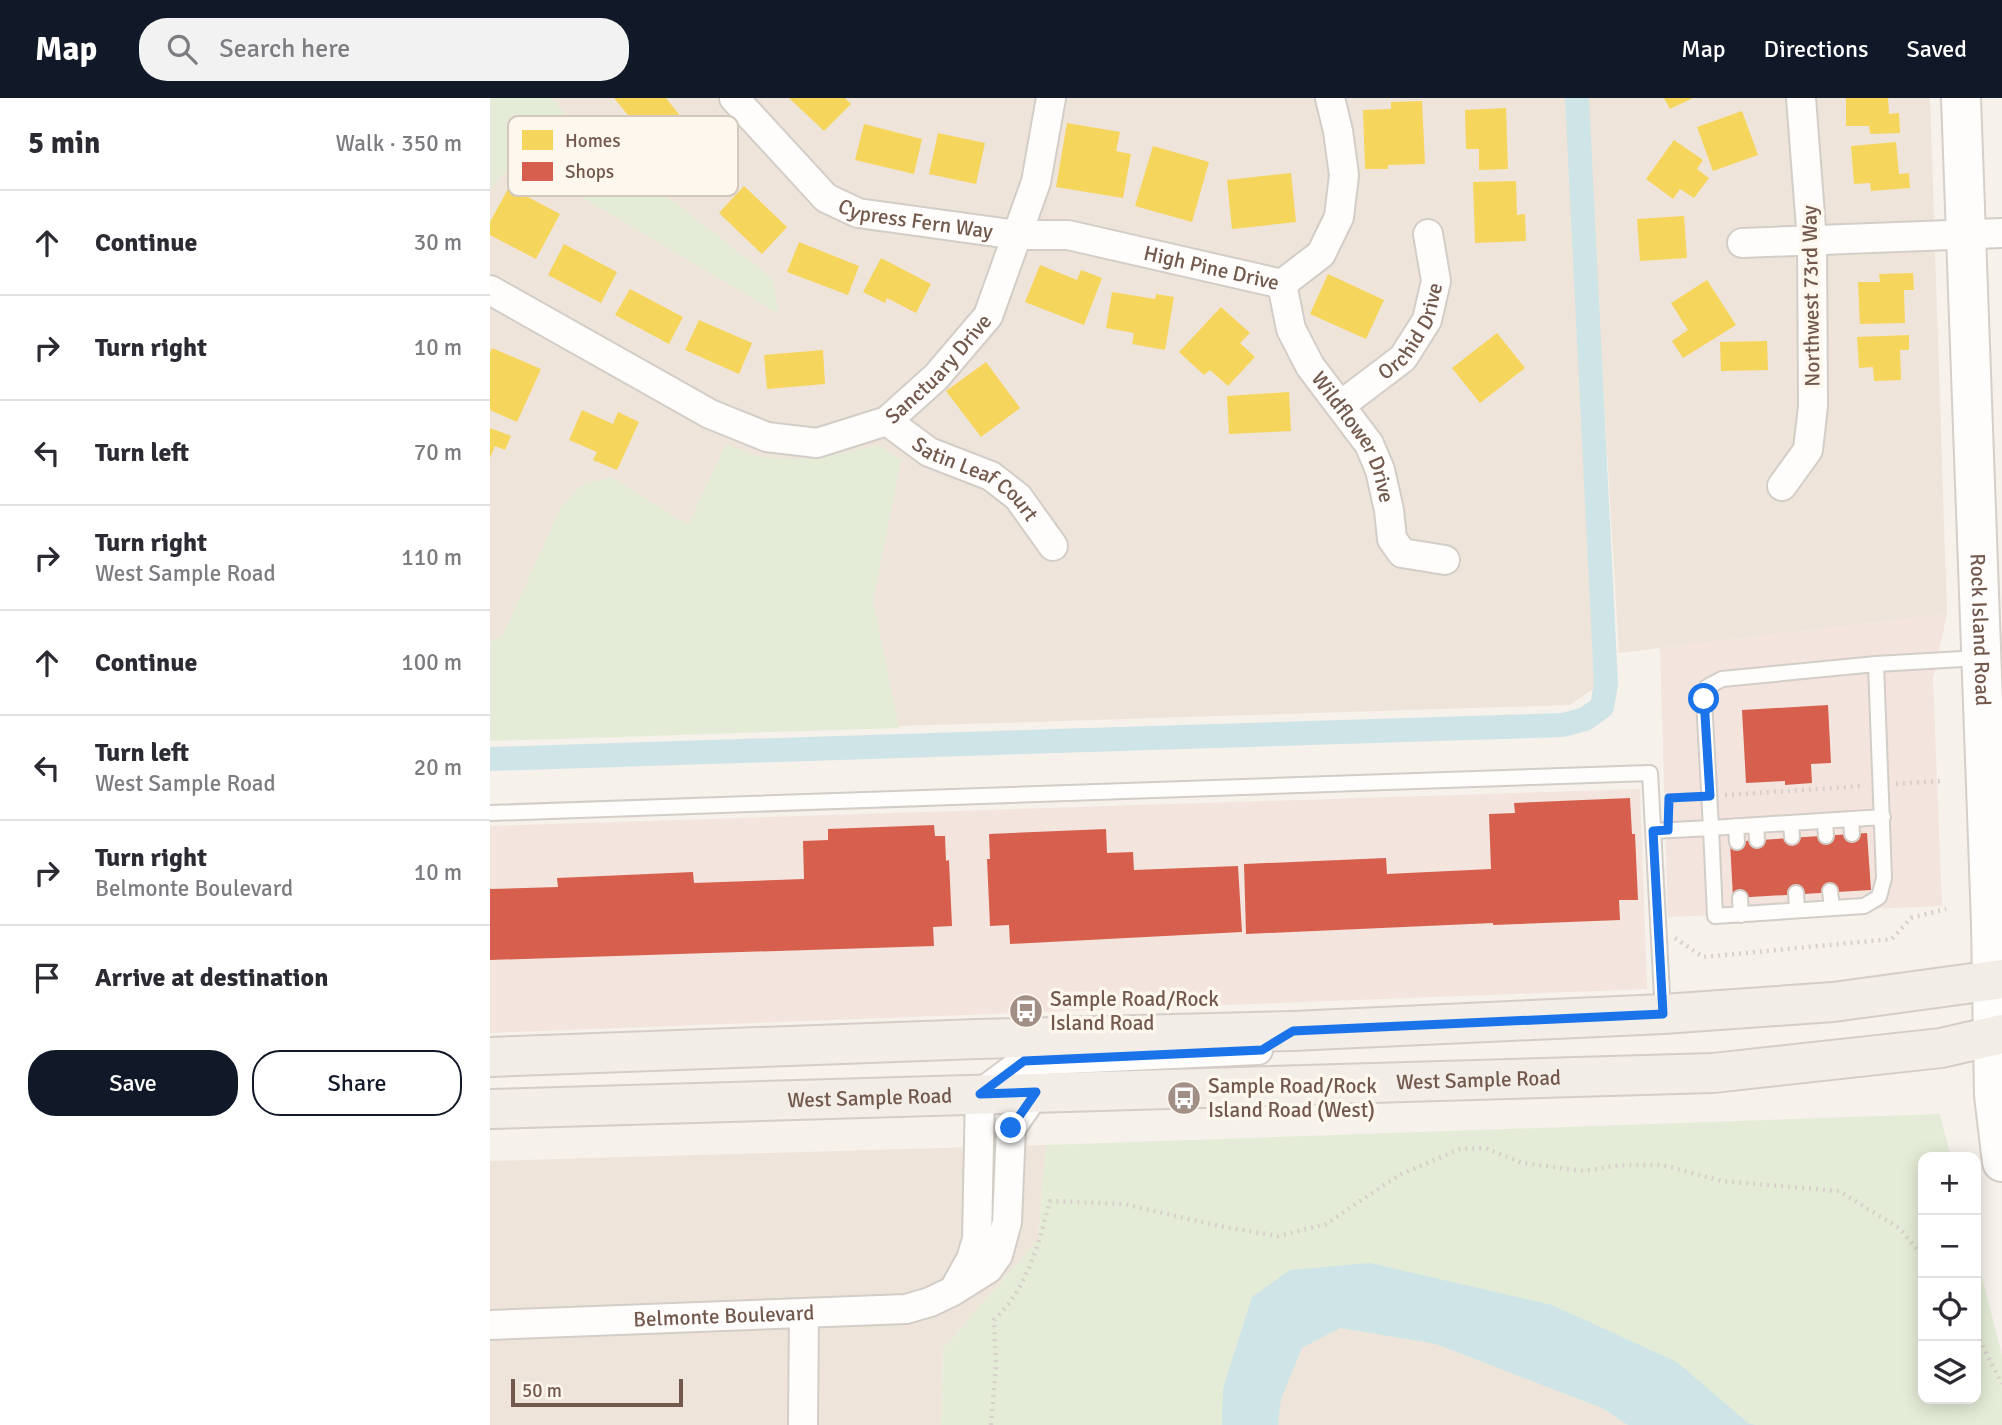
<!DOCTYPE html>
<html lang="en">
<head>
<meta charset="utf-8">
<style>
	body { margin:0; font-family:Signika,sans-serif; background:#f2f2f3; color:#2b2b33 }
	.controls { position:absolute; right:21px; bottom:21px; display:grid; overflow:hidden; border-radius:14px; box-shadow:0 4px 18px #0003 }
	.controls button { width:63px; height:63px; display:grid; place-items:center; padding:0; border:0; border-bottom:2px solid #e1e1e2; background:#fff; color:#2b2b33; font:35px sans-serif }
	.scale { position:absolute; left:21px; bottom:18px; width:172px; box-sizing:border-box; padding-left:7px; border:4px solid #73594d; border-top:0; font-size:19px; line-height:24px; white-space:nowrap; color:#73594d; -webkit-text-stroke:5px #fef7ed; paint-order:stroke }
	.stop { position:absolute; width:21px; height:21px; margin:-16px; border:5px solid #1a73e8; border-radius:50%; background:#fff }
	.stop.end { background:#1a73e8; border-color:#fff; box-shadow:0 2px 7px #0008 }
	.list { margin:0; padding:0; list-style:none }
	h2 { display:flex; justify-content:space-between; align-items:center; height:91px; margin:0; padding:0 28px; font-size:30px }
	h2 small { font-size:23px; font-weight:400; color:#7c7c81 }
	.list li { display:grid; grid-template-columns:46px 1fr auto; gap:21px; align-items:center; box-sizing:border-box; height:105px; padding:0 28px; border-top:2px solid #e1e1e2 }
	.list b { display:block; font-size:26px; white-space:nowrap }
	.list p { margin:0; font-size:23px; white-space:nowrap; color:#7c7c81 }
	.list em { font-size:23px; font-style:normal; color:#7c7c81 }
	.actions { display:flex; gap:14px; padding:21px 28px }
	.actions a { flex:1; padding:16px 0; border:2px solid #111827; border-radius:28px; text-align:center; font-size:24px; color:#111827 }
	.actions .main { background:#111827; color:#fff }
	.icon { flex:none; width:38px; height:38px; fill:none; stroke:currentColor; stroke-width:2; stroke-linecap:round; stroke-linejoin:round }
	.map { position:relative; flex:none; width:1512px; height:1327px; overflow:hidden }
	header { display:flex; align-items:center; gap:42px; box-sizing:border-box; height:98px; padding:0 35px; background:#111827; color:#fff }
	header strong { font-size:33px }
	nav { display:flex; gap:38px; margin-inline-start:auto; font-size:24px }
	.search { width:490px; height:63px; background:#f2f2f3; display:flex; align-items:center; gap:18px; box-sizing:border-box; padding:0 24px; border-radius:28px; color:#7c7c81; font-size:26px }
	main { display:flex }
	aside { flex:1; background:#fff }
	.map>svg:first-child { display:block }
</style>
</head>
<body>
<header>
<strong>Map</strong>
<div class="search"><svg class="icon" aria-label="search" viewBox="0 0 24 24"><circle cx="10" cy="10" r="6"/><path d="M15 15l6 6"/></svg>Search here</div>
<nav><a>Map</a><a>Directions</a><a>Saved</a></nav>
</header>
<main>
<aside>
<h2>5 min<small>Walk · 350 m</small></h2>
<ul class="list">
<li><svg class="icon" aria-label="ahead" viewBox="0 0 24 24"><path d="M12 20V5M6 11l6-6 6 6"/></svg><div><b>Continue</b></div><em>30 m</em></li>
<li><svg class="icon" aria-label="right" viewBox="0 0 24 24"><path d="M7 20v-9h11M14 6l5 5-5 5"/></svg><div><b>Turn right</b></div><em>10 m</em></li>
<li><svg class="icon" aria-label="left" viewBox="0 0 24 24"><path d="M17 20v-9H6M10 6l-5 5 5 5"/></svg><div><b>Turn left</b></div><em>70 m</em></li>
<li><svg class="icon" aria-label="right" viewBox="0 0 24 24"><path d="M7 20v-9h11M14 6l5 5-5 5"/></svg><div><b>Turn right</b><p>West Sample Road</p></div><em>110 m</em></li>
<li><svg class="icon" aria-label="ahead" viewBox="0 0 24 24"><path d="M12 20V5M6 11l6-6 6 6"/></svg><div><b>Continue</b></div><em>100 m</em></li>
<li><svg class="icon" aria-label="left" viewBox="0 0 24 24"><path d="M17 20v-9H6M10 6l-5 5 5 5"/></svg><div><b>Turn left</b><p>West Sample Road</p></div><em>20 m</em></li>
<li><svg class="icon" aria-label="right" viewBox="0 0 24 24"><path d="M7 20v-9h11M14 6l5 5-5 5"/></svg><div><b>Turn right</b><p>Belmonte Boulevard</p></div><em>10 m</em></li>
<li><svg class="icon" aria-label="arrive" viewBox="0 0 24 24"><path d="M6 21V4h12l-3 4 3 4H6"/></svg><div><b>Arrive at destination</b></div></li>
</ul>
<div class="actions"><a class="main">Save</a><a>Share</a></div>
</aside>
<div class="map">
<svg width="1512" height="1327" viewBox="0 0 1512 1327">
	<rect width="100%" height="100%" fill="#f6f1eb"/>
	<path fill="#efe4d9" d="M0,0h1080l33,562 -8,28 -26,17 -1079,34z
		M1096,0h344l17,516 -328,39z
		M556,1047l-8,95 -95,108 -2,77h-451v-264z
		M850,1230l96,16 168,65 24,16h-350l3,-26 21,-51z"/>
	<path fill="#f3e4dd" d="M1457,516l-14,65 9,227 -274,11 -8,-269z
		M1150,691l7,200 -1157,44v-207z"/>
	<path fill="#e4ecd7" d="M0,0h62l19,24 201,156 7,36 -231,-137 -45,-3 -13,16z
		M236,346c12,4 25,11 37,13 36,7 81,-4 116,-12l22,15 -28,141 26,127 -409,13v-99l13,-7 58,-128 19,-21 31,-9 77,48z
		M1450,1016l11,43h-28v242h53v-145l26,101v70h-374l-24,-16 -168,-65 -96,-16 -38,20 -21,51 -3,26h-337l2,-77 95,-108 8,-95z"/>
	<path fill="#cee4e6" d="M880,1165l182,42 125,57 71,61 7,2h-127l-24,-16 -168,-65 -96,-16 -38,20 -21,51 -3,26h-56l1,-37 29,-91 38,-27z"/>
	<path fill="#f6d55c" d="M124,0h52l15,19 -31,25z
		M299,0h56l6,6 -27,27z
		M1174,0h29l-23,11z
		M1356,0h42l1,16 10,-1 1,20 -30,1 -1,-8h-23z
		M932,3l3,63 -37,1v4h-23l-2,-59 28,-1v-7z
		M1016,10l2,61 -29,1v-21h-13l-1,-39z
		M1252,13l16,44 -45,16 -16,-44z
		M577,25l53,9 -4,19 15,3 -8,44 -67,-11z
		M374,26l58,15 -8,35 -59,-14z
		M448,35l47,10 -9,41 -47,-10z
		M1184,42l29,20 -6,9 12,9 -15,20 -14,-9 -7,10 -27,-20z
		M1406,44l3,32 10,-1 1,15 -39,3 -1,-8 -16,1 -3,-38z
		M663,48l56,16 -17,60 -57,-16z
		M801,75l5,49 -64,7 -5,-49z
		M1026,83l1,34 8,-1 1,27 -51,2 -2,-61z
		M254,88l43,41 -25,27 -43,-41z
		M19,89l51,27 -24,45 -46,-24v-13z
		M1194,118l3,42 -47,3 -3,-42z
		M309,144l60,24 -11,29 -61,-23z
		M74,146l53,28 -16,31 -53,-28z
		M391,160l50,26 -15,29 -29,-15 -2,5 -22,-11z
		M550,167l37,15 4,-10 21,8 -18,47 -59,-23z
		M1423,175l1,17h-10l1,33 -45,1 -2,-42h22l-1,-8z
		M838,176l56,26 -18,39 -56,-25z
		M1217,182l29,45 -53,33 -11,-17 16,-11 -17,-27z
		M140,191l53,28 -14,27 -54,-29z
		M622,194l43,7 1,-5 18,3 -9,53 -33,-6 2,-11 -28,-5z
		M731,209l29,26 -10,10 15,14 -27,29 -18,-16 -6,5 -25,-23z
		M209,222l53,23 -13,31 -54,-24z
		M1007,235l28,35 -45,35 -28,-35z
		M1419,237v15h-9l1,30 -27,1 -1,-14 -14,1 -2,-31z
		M1277,243l1,29 -47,1 -1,-29z
		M2,250l49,21 -24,53 -27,-12v-57z
		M333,252l2,34 -58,5 -3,-34z
		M496,264l34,46 -39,29 -35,-46z
		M799,294l2,39 -62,3 -2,-38z
		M92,312l31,14 5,-12 21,10 -22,48 -24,-10 4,-8 -28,-12z
		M0,330l21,8 -6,14 -10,-4 -5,12z"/>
	<path fill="#d6604d" d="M1338,607l3,58 -20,1 1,19 -27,2v-4l-39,2 -4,-73z
		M1140,700l2,36h3l3,66h-19l1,20 -127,5v-2l-247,11 -2,-70 142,-6 1,16 104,-5 -2,-55 26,-1 -1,-10z
		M444,727l1,11h10l1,25 3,-1 3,66 -19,1 1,19 -444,14v-71l68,-2 -1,-9 136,-6 1,11 110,-4 -1,-38 25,-1v-11z
		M616,731l1,24 26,-1 1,18 104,-4 4,66 -232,12 -1,-19 -19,1 -3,-67h3l-1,-25z
		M1377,735l4,57 -138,8 -3,-56z"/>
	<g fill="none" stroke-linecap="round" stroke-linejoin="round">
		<path stroke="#cee4e6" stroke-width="24" d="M0,661l1073,-34 22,-6 17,-12 4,-23 -29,-586"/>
		<g stroke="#d3cdc7" stroke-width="18">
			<path id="service" d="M1386,566l8,214 -5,19 -15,9 -149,10 -4,-88 172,-11
				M0,715l1160,-40 13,241
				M1361,721l1,15
				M1335,723l1,15
				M1301,725l1,14
				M1266,727l1,15
				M1246,728l1,16
				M1163,733l58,-3 -7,-129 3,-12 15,-8 154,-15 104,-6
				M1340,793l2,17
				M1306,795l1,17
				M1250,800l1,17"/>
		</g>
		<g stroke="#d3cdc7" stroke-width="32">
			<g id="minor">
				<path id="s1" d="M244,0l92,100 32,15 159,22h51l214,49 39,-30 18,-37 5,-42 -6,-44 -8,-33"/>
				<path d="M1252,145l260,-10"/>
				<path id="s2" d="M792,186l9,45 19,37 59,78 11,26 9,40 3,29 10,14 43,7"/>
				<path id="s3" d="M0,192l220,124 57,23 50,6 70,-22 49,-44 52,-61 48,-134 15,-84"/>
				<path id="s4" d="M851,307l62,-47 24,-38 9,-39 -8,-47"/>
				<path id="s5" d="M397,323l42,31 62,24 27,21 35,49"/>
				<path d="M1292,388l26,-36 5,-44 -1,-165 -11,-143"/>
				<path d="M465,1190l16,-29 6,-20 3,-145 44,-33 234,-11"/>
				<path id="s6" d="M0,1227l416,-16 24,-7 23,-11 35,-22 10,-14 9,-33 4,-94 25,-36"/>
				<path d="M313,1327l1,-112"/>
			</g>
		</g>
		<g stroke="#d6cec8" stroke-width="42">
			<g id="secondary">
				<path id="s7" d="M1471,0l30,825 3,172 8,67"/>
			</g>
		</g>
		<g stroke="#d5ccc7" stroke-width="42">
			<g id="primary">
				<path d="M0,959l487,-18 316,-8 370,-17 170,-12 169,-23"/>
				<path id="s8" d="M0,1011l1223,-36 228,-25 61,-14"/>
			</g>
		</g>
		<path stroke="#d7d0cb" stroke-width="4.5" stroke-dasharray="2 5" stroke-linecap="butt" d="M1406,686l45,-3
			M1235,697l138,-9
			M1179,700l23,-1
			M1185,840l28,19 189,-18 19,-21 35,-9
			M1486,1235l26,51
			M501,1327l5,-60 -2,-45c33,-31 45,-77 56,-119l74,3 95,22 59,10 48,-12 73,-49 61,-26 25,-1 38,15 61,8 37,-6h41l60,16 117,10 60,37 24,28"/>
		<use href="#service" stroke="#fefdfc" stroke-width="14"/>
		<use href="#minor" stroke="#fefdfc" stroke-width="28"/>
		<use href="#secondary" stroke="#fefdfc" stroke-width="38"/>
		<use href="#primary" stroke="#f2ede6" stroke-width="38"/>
	</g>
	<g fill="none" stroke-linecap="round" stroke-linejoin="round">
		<path stroke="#1a73e8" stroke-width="9" d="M521,1030l25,-36 -56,2 44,-33 238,-11 31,-19 370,-17 -10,-183 15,-1 1,-32 41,-2 -6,-97"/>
	</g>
	<defs>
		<g id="bus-disc" transform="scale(1.75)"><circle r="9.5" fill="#a18e84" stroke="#fef7ed"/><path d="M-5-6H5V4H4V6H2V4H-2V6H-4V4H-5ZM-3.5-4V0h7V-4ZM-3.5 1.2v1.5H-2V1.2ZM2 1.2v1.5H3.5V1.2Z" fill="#fff"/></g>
	</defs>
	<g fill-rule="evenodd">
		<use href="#bus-disc" x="536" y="913"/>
		<use href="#bus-disc" x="694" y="1000"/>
	</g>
	<g text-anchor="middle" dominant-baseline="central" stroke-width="7" stroke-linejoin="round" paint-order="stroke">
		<g font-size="21" fill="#73594d" stroke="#fef7ed">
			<text stroke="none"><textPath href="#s1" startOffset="229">Cypress Fern Way</textPath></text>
			<text stroke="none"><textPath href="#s1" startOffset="530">High Pine Drive</textPath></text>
			<text transform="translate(1321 198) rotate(-91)">Northwest 73rd Way</text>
			<text stroke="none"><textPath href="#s4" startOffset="105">Orchid Drive</textPath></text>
			<text stroke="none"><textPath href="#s3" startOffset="511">Sanctuary Drive</textPath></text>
			<text stroke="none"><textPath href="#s2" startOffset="172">Wildflower Drive</textPath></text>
			<text stroke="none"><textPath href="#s5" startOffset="107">Satin Leaf Court</textPath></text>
			<text stroke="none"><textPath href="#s7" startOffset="532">Rock Island Road</textPath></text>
			<text stroke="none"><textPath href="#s8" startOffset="989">West Sample Road</textPath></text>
			<text stroke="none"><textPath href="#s8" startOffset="380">West Sample Road</textPath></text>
			<text stroke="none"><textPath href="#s6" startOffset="234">Belmonte Boulevard</textPath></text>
		</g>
		<g font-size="21" fill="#73594d" stroke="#fef7ed" text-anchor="start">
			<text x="560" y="901">Sample Road/Rock<tspan x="560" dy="24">Island Road</tspan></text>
			<text x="718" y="988">Sample Road/Rock<tspan x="718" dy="24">Island Road (West)</tspan></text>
		</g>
	</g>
	<rect x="18" y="18" width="230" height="80" rx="10" fill="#fef7ed" stroke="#d4c8bd" stroke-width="2"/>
	<rect x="32" y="32" width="31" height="20" fill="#f6d55c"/>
	<rect x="32" y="64" width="31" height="19" fill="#d6604d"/>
	<g font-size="19" fill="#73594d">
		<text x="75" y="49">Homes</text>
		<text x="75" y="80">Shops</text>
	</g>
</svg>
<div class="controls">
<button>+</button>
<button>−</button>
<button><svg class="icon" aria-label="locate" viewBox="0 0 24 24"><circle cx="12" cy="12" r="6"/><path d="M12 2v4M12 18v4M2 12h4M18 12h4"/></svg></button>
<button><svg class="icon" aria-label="layers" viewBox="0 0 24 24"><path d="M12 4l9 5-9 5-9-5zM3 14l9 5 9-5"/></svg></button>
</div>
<div class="scale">50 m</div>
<div class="stop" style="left:1214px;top:601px"></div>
<div class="stop end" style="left:521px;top:1030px"></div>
</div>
</main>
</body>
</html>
